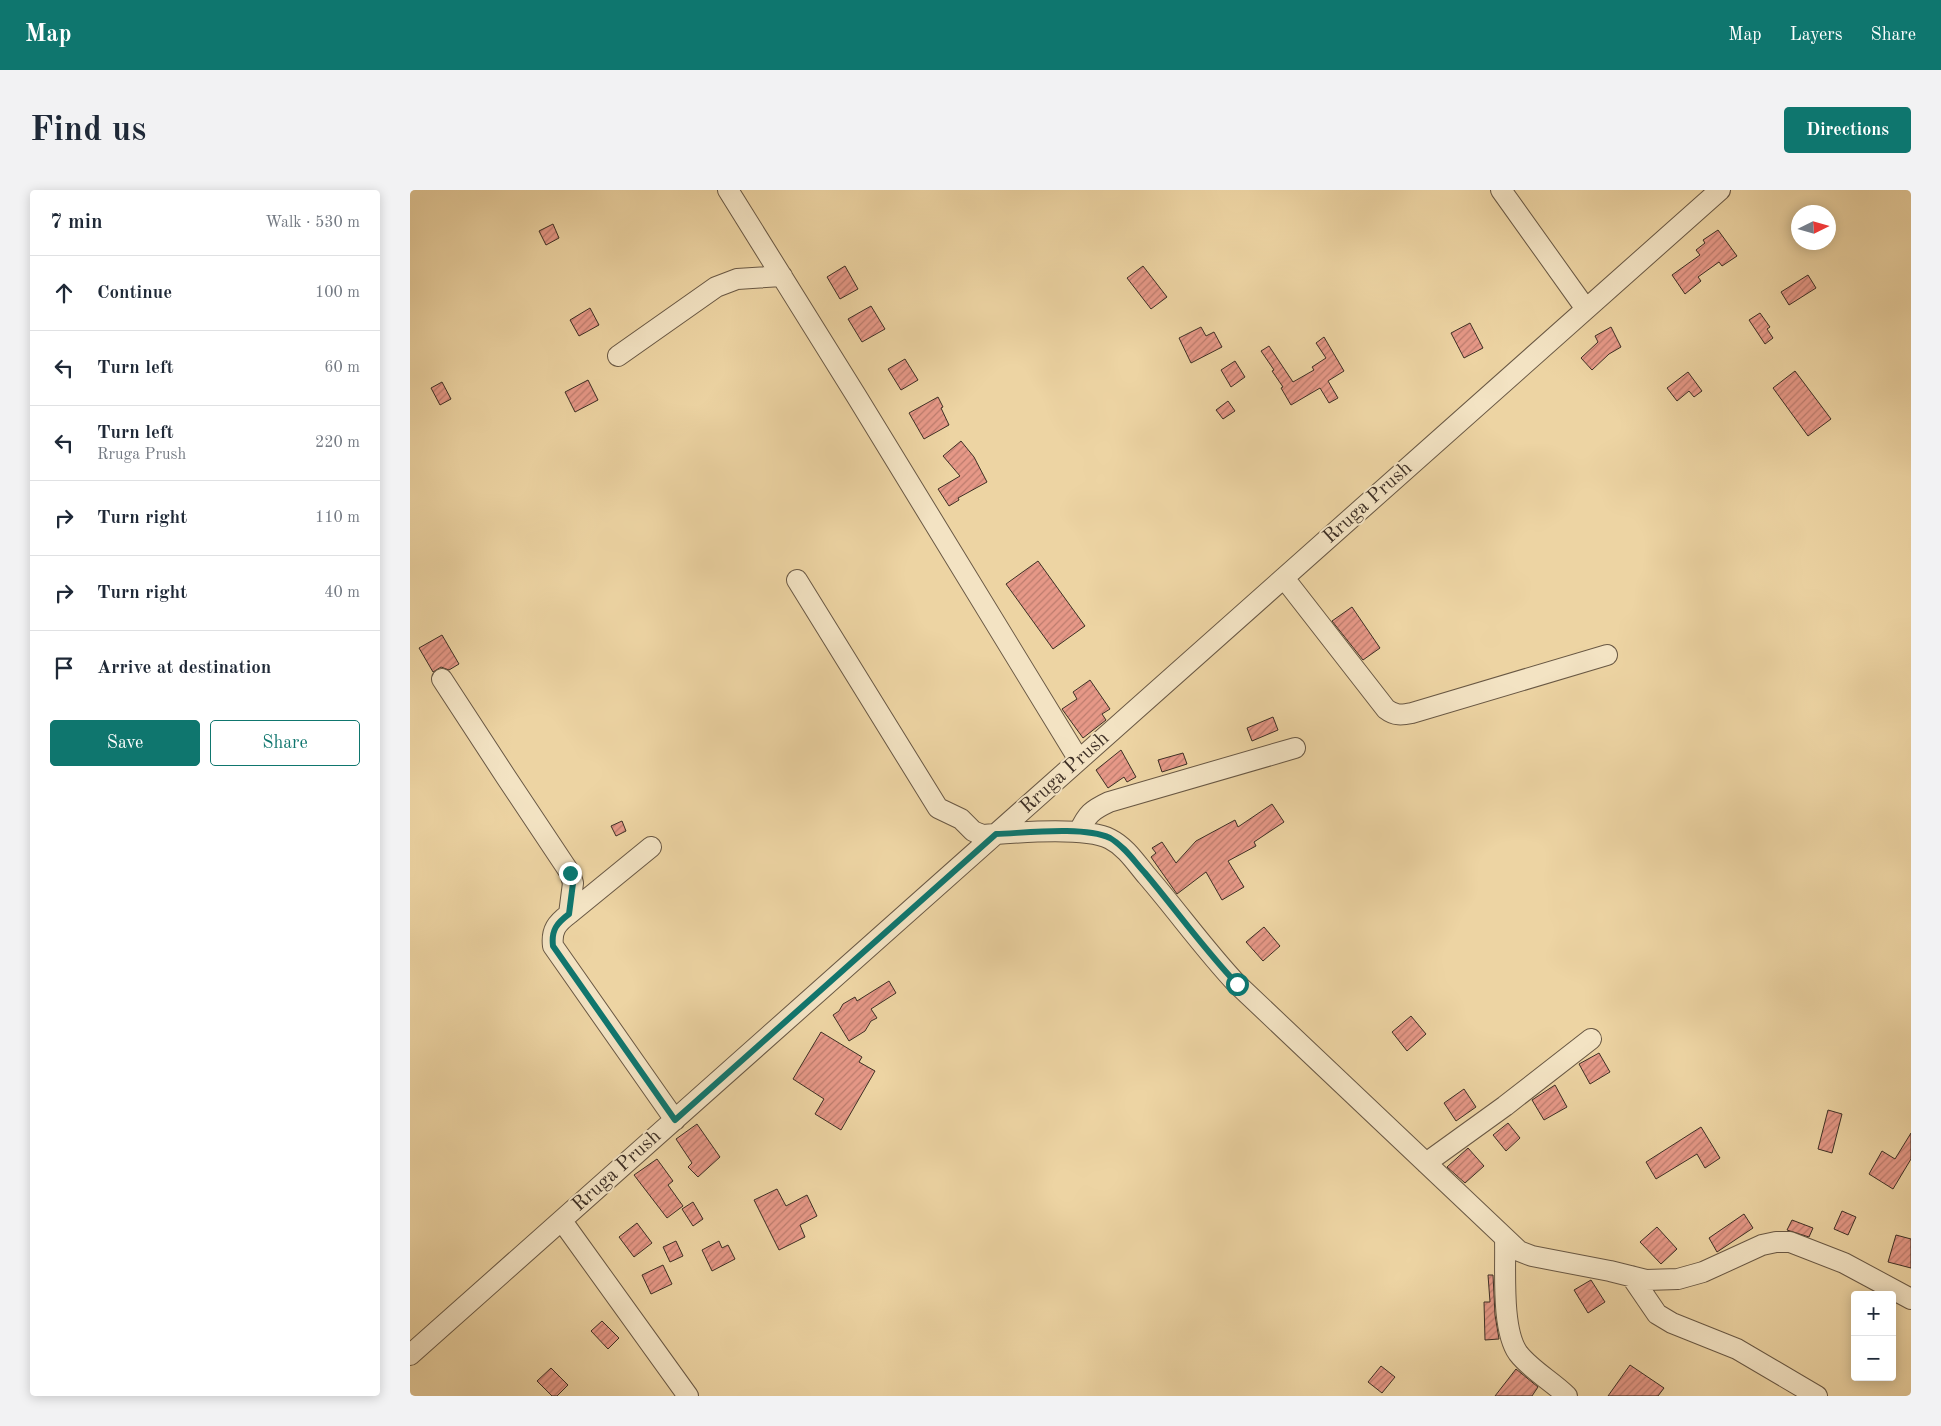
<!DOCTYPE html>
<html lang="en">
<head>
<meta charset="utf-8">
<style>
	body { margin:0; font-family:"Old Standard TT",serif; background:#f2f2f3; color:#1f2937 }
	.controls { position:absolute; right:15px; bottom:15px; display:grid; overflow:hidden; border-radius:5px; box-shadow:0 2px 12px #0003 }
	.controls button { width:45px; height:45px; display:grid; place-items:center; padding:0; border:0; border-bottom:1px solid #e0e1e3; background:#fff; color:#1f2937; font:25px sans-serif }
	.compass { position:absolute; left:1381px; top:15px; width:45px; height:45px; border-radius:50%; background:#fff; box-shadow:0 2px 12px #0003; rotate:85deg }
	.stop { position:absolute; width:15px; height:15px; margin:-11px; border:4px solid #0f766e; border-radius:50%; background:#fff }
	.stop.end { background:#0f766e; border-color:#fff; box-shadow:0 1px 5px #0008 }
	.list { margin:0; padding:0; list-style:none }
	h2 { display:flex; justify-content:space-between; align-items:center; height:65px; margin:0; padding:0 20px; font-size:21px }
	h2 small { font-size:16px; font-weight:400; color:#747a83 }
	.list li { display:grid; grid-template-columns:32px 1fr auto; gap:15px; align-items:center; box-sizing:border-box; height:75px; padding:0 20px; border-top:1px solid #e0e1e3 }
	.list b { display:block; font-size:19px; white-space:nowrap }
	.list p { margin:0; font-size:16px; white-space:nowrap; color:#747a83 }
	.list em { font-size:16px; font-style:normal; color:#747a83 }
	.actions { display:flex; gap:10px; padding:15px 20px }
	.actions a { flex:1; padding:11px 0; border:1px solid #0f766e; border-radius:5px; text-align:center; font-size:18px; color:#0f766e }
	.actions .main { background:#0f766e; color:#fff }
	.icon { flex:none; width:28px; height:28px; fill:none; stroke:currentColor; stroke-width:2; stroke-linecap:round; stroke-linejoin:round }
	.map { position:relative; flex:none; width:1501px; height:1206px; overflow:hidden; border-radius:5px }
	header { display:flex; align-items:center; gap:30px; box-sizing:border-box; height:70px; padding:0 25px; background:#0f766e; color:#fff }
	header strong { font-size:24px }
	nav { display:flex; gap:28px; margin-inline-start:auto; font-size:18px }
	.intro { display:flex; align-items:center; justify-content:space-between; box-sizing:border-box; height:120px; padding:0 30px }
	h1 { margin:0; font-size:35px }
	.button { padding:12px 22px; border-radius:5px; background:#0f766e; color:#fff; font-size:18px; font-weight:700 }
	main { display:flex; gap:30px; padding:0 30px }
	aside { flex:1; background:#fff; border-radius:5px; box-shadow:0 2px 12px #0003 }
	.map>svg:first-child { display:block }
</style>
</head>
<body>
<header>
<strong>Map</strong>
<nav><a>Map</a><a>Layers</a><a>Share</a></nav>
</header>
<div class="intro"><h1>Find us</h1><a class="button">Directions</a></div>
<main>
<aside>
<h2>7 min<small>Walk · 530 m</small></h2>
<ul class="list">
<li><svg class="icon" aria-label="ahead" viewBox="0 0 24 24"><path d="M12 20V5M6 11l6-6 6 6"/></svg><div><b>Continue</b></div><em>100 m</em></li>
<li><svg class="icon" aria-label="left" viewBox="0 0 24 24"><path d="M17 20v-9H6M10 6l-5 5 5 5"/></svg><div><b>Turn left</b></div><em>60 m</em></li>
<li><svg class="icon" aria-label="left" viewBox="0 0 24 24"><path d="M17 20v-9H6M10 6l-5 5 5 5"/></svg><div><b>Turn left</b><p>Rruga Prush</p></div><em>220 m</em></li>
<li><svg class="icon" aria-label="right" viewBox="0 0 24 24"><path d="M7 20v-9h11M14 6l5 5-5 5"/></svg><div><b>Turn right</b></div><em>110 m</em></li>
<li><svg class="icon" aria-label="right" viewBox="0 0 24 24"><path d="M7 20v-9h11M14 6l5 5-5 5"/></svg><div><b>Turn right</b></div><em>40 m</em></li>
<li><svg class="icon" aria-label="arrive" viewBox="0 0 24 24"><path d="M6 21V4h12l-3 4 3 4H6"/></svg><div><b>Arrive at destination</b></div></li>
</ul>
<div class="actions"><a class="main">Save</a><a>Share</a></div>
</aside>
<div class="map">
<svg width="1501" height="1206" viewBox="0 0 1501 1206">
	<defs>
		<pattern id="building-hatch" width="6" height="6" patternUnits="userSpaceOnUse" patternTransform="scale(1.25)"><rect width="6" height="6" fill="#e69887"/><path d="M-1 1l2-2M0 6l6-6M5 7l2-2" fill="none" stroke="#bc7c6e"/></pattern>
	</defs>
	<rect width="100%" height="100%" fill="#edd4a3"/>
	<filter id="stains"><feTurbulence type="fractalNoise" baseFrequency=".004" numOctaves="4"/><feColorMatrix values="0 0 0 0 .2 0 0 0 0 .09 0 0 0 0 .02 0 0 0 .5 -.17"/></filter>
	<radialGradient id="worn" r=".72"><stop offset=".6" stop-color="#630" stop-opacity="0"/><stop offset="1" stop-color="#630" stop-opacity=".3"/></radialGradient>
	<path fill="url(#building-hatch)" stroke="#3d2f25" d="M143,34l6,14 -13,7 -7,-14z
		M1308,40l19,26 -15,10 -3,-4 -21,15 3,4 -16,13 -13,-19 28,-20 -4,-5 9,-7 -2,-3z
		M435,76l13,23 -18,10 -13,-22z
		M733,76l24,31 -16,12 -24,-31z
		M1398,85l8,13 -27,17 -8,-13z
		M461,116l14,23 -23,13 -14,-23z
		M180,118l9,17 -20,11 -9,-16z
		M1350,123l10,14 -3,2 6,9 -8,6 -16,-24z
		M1060,133l13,25 -19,10 -13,-25z
		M791,137l5,9 8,-4 8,15 -31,16 -12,-25z
		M1201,137l10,20 -12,7 -17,16 -11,-12 17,-16 -3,-6z
		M914,147l20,34 -16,10 10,17 -9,5 -9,-15 -29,17 -10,-17 2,-1 -11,-16 2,-1 -13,-19 8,-5 24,36 21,-12 -2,-3 14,-9 -10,-15z
		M495,169l13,21 -17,10 -13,-21z
		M825,171l10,16 -14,10 -10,-17z
		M1385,181l36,48 -23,17 -35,-48z
		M1278,182l14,19 -8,6 -5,-6 -12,10 -10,-13z
		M178,190l10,20 -23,12 -10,-20z
		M32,192l9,17 -11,6 -9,-17z
		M528,207l5,10 -2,1 8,17 -25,14 -15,-26z
		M818,211l7,10 -12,8 -7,-9z
		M551,251l13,16 13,25 -29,16 1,2 -10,6 -11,-17 22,-13 -17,-20z
		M628,371l47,65 -32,23 -47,-65z
		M942,417l28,41 -17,12 -31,-39z
		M32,445l17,29 -10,6 -8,-3 -8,5 -14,-24z
		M680,490l20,29 -8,5 4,6 -23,18 -21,-29 15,-10 -4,-7z
		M863,527l5,13 -26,11 -5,-13z
		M711,560l15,27 -9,5 -3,-5 -16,11 -12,-18z
		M773,563l4,11 -25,8 -4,-12z
		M862,614l12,18 -30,20 2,4 -28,15 16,26 -22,13 -16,-28 -29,22 -26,-37 5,-4 -4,-5 10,-6 14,21 20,-22 39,-21 3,7z
		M212,631l4,10 -10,5 -5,-10z
		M854,737l16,19 -17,15 -17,-19z
		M479,791l7,12 -25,16 6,9 -6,3 -6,10 -16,10 -16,-26 6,-4 4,-7 12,-7 2,4z
		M1001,826l15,18 -19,17 -15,-19z
		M411,842l41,25 -3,5 16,9 -34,59 -26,-16 9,-15 -31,-20z
		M1189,863l11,19 -20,12 -11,-20z
		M1145,895l12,22 -23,13 -12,-20z
		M1054,899l12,18 -20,14 -12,-18z
		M1418,920l14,4 -10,39 -14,-4z
		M1098,933l12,15 -14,13 -13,-16z
		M287,934l23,33 -22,20 -10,-10 4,-4 -16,-24z
		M1291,937l19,31 -15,10 -8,-14 -41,25 -10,-17z
		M1501,943v26l-18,30 -24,-15 13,-23 13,8z
		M1058,958l16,18 -19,17 -18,-16z
		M247,969l16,22 -5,4 15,21 -16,12 -33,-43z
		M367,999l9,17 21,-11 10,21 -17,9 5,12 -26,13 -25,-50z
		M283,1012l10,17 -10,7 -11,-17z
		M1432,1021l14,6 -8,18 -14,-6z
		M1334,1024l9,14 -36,24 -8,-14z
		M1382,1030l21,8 -4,9 -22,-7z
		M227,1033l15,20 -18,14 -15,-20z
		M1247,1037l20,22 -16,15 -21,-22z
		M1486,1045l15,4v29l-23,-6z
		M266,1051l7,15 -13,6 -7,-15z
		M309,1051l3,7 6,-3 7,14 -23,12 -10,-21z
		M253,1075l9,19 -21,10 -9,-19z
		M1078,1085h5l2,40 4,24 -14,1 -1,-38h6z
		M1181,1090l14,22 -17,11 -14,-23z
		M192,1131l17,17 -11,11 -17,-18z
		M1220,1175l34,23 -6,8h-50z
		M971,1176l14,11 -13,16 -14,-11z
		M141,1178l17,17 -11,11h-5l-15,-15z
		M1106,1179l22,18 -6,9h-37z"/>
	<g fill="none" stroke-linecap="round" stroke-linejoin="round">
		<g stroke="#695844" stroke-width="22">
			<path id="minor" d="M318,0l129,207 222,363
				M1091,0l85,119
				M208,166l98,-69 21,-8 45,-3
				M874,388l102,131c9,7 16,6 26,4l195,-58
				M387,390l141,228 23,11 12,12 9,4c30,-2 103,-9 128,4 16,8 26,24 37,37 31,36 58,74 90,108l282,267 13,5 78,15 36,9 32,-1 25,-7 59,-27 14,-3h14l54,21 67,36
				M32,489l64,98 64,96 3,10 -4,31c-12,9 -18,16 -16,32l122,174
				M669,642c8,-18 13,-22 30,-30l186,-54
				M159,724l82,-67
				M1016,973l79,-57 86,-67
				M152,1031l126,175
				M1095,1049c1,29 -4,90 13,114 13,17 34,28 49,43
				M1221,1086l26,38 15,9 65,26 80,47
				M0,1165l1310,-1165"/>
		</g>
		<use href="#minor" stroke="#f3e3c3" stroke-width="20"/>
	</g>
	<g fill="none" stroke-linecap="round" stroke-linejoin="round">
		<path stroke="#0f766e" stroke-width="6" d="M160,683l3,10 -4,31c-12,9 -18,16 -16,32l122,174 321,-286c30,-1 87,-8 114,4 14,8 24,23 35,35 31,37 59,76 92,111"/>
	</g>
	<g text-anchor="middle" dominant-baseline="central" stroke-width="4" stroke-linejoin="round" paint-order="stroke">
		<g font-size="20" fill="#3d2f25" stroke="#f3e3c3">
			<text transform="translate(958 313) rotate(-42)">Rruga Prush</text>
			<text transform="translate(655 583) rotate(-42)">Rruga Prush</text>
			<text transform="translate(207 981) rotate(-42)">Rruga Prush</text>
		</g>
	</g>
	<rect width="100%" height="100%" filter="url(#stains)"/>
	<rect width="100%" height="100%" fill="url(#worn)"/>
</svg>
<div class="controls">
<button>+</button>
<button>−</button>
</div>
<svg class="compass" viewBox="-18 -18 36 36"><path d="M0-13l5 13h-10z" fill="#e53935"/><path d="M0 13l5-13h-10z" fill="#747a83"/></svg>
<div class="stop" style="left:827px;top:794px"></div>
<div class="stop end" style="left:160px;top:683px"></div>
</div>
</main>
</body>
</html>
